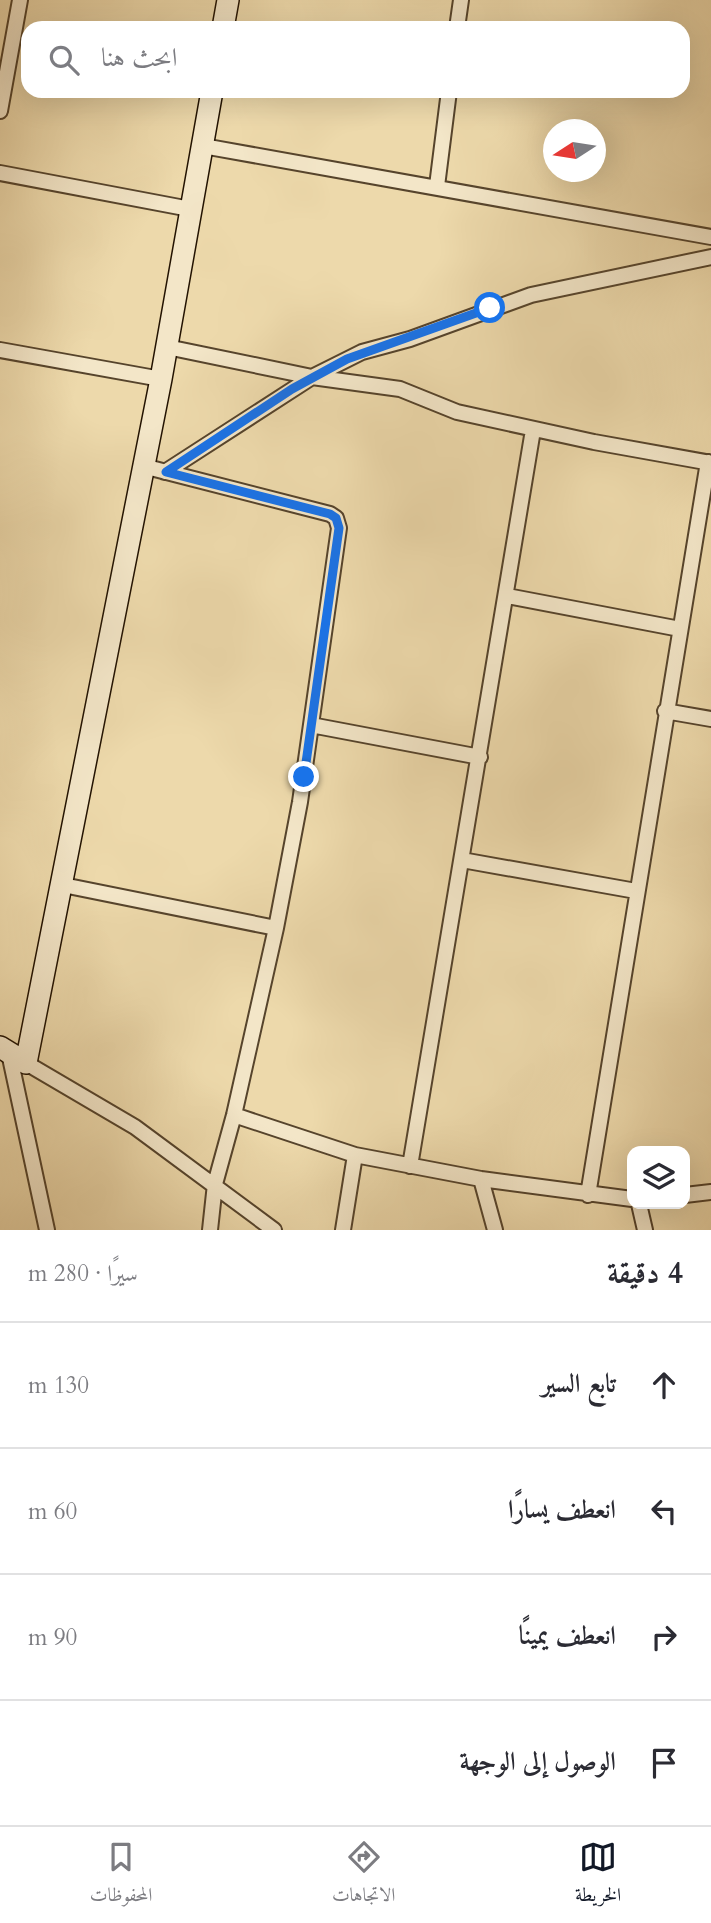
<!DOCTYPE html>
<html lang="ar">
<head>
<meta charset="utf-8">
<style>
	body { margin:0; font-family:Cardo,Amiri,serif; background:#f2f2f3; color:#2b2b33; direction:rtl }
	.controls { position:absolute; right:21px; bottom:21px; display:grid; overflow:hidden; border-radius:14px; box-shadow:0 7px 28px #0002 }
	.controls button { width:63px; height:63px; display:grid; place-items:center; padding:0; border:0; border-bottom:2px solid #e1e1e2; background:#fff; color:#2b2b33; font:35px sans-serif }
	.compass { position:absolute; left:543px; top:119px; width:63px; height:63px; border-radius:50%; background:#fff; box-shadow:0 7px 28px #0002; rotate:258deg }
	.stop { position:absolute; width:21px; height:21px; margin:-16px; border:5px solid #1a73e8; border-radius:50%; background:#fff }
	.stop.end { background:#1a73e8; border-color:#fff; box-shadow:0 2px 7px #0008 }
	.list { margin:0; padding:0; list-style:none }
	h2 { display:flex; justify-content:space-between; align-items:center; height:91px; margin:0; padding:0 28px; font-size:30px }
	h2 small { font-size:23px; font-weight:400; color:#7c7c81 }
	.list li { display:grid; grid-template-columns:46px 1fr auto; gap:21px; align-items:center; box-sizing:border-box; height:126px; padding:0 28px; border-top:2px solid #e1e1e2 }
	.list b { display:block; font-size:26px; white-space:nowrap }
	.list em { font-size:23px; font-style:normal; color:#7c7c81 }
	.icon { flex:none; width:38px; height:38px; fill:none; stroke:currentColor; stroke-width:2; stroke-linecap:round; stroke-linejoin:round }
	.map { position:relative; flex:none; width:711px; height:1230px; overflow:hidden; direction:ltr }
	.search { position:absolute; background:#fff; box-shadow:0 7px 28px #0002; left:21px; right:21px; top:21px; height:77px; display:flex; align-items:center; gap:18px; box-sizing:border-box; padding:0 24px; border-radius:21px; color:#7c7c81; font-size:26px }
	.sheet { height:595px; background:#fff }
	nav { display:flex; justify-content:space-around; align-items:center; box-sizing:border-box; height:98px; border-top:2px solid #e1e1e2; background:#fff; font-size:19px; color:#7c7c81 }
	nav a { display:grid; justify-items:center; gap:4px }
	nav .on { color:#111827 }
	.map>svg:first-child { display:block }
</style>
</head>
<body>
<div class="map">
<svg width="711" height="1230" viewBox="0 0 711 1230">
	<rect width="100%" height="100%" fill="#edd9ab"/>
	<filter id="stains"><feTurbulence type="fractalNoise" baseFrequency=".00286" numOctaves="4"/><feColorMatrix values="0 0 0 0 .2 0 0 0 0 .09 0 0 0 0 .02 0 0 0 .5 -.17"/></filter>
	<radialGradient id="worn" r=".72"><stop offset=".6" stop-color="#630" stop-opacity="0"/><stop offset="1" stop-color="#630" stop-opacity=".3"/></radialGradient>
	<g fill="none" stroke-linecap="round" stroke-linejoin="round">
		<g stroke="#56442c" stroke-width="18">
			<path id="street" d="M457,28l4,-28
				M0,111l20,-111
				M203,146l508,91
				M0,173l190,36
				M437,186l12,-95
				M167,347l145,30 88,12 57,23 137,30 117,21
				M0,350l161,29
				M143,466l187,48 6,4 3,10 -39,274 -24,126 -42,187 -19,69 -5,46
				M165,472l147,-95 50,-25 48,-13 121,-44 180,-38
				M507,596l173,33
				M665,711l46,8
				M311,725l169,32
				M462,860l174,31
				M63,885l213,43
				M9,1053l38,177
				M26,1063l109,64 139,103
				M234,1115l121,40 126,24 151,20
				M410,1166l123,-736
				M481,1179l14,51
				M588,1195l120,-733
				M685,1195l26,-3
				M639,1204l6,26
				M343,1230l12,-75"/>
		</g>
		<g stroke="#231302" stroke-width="24">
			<path id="secondary" d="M223,28l5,-28
				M0,1047l26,16 135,-684 51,-288"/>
		</g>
		<use href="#street" stroke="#f3e6c8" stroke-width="14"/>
		<use href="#secondary" stroke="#f3e6c8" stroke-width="21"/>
	</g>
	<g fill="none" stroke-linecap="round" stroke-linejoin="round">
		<path stroke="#1a73e8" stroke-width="9" d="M304,777l35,-249 -3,-10 -6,-4 -164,-42 126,-83 55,-30 143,-51"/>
	</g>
	<rect width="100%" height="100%" filter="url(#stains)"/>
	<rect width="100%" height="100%" fill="url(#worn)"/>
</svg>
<div class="controls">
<button><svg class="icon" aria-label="layers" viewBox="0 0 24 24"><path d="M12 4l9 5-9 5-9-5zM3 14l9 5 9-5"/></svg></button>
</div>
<svg class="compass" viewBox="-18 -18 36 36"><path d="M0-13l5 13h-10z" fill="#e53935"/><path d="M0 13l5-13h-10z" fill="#7c7c81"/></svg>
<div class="stop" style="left:490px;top:308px"></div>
<div class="stop end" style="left:304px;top:777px"></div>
<div class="search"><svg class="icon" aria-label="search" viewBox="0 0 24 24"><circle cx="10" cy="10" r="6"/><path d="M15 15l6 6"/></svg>ابحث هنا</div>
</div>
<section class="sheet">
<h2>4 دقيقة<small>سيرًا · 280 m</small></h2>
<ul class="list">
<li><svg class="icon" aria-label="ahead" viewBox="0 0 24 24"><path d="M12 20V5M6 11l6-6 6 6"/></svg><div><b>تابع السير</b></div><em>130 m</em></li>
<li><svg class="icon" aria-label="left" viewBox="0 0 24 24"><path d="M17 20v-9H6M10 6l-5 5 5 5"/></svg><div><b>انعطف يسارًا</b></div><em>60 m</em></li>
<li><svg class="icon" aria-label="right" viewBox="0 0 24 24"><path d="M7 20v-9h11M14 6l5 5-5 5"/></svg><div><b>انعطف يمينًا</b></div><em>90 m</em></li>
<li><svg class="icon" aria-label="arrive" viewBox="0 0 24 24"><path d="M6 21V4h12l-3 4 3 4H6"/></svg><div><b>الوصول إلى الوجهة</b></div></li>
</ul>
</section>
<nav>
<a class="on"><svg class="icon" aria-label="map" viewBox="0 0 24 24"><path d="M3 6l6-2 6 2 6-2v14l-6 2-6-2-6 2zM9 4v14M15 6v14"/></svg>الخريطة</a>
<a><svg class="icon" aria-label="directions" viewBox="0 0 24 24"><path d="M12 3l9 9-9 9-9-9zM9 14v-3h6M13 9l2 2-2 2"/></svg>الاتجاهات</a>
<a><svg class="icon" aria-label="saved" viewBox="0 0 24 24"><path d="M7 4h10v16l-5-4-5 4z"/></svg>المحفوظات</a>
</nav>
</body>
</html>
